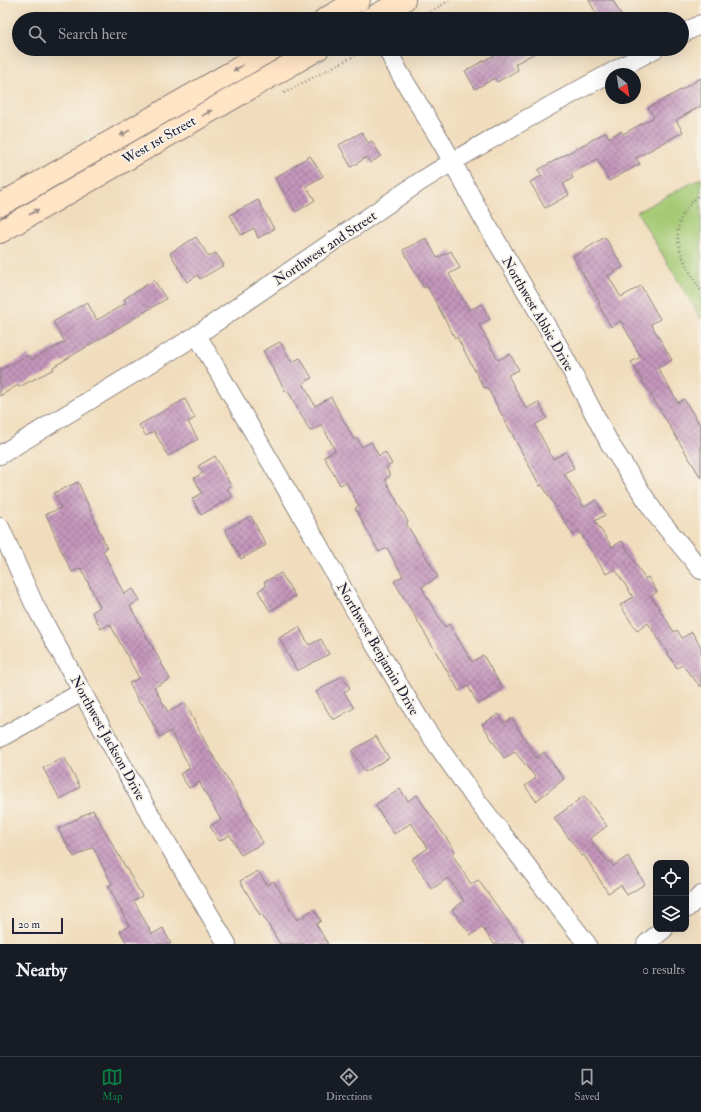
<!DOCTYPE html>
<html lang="en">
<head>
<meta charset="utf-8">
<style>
	body { margin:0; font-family:"IM FELL Double Pica",serif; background:#242831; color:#f1f3f6 }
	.controls { position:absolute; right:12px; bottom:12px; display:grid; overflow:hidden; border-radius:8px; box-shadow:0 4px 16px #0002 }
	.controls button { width:36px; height:36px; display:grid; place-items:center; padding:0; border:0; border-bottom:1px solid #363941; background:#171b24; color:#f1f3f6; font:20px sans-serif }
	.compass { position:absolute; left:605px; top:68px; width:36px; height:36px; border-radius:50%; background:#171b24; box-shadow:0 4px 16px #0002; rotate:150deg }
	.scale { position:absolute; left:12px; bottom:10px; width:51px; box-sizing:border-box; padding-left:4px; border:2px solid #22223b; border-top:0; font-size:11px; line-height:14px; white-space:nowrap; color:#22223b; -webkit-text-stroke:3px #f7f3e8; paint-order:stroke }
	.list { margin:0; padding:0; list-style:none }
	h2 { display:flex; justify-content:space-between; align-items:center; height:52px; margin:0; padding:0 16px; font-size:17px }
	h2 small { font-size:13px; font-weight:400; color:#9ea1a6 }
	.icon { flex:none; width:22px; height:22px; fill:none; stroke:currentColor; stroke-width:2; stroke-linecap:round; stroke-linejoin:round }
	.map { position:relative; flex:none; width:701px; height:944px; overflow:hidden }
	.search { position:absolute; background:#171b24; box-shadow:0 4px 16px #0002; left:12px; right:12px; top:12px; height:44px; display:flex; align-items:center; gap:10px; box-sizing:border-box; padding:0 14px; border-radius:22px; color:#9ea1a6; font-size:15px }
	.sheet { height:112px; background:#171b24 }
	nav { display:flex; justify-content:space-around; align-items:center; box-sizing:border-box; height:56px; border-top:1px solid #363941; background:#171b24; font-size:11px; color:#9ea1a6 }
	nav a { display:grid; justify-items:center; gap:2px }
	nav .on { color:#0b8043 }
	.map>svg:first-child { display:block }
</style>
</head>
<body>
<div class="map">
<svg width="701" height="944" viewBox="0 0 701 944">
	<defs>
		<pattern id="building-cross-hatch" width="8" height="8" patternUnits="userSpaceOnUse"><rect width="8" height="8" fill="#c496bc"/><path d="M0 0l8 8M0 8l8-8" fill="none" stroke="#9f7a9a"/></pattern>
	</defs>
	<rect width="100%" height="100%" fill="#f7f3e8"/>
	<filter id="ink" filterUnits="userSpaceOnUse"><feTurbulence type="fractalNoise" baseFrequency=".025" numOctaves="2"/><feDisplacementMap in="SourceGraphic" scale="8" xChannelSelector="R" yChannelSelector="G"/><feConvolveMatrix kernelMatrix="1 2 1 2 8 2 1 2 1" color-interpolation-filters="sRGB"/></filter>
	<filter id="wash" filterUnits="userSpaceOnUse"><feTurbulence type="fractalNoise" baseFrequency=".012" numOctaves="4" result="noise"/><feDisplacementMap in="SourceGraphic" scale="16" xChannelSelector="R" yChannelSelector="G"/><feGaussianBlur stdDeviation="0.9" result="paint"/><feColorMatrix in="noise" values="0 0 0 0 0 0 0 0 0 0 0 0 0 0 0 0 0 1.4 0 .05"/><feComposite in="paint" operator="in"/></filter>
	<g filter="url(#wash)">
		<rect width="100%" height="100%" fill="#f1ddbd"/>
		<path fill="#a4ca75" stroke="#637658" d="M701,178v141l-64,-107z"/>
		<g id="blocks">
			<path fill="url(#building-cross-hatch)" d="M589,0h24l10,19h-24z
				M505,49h37l-27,15 3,6 -21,12 -2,-4 -20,11 -10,-18z
				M701,78v28l-25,14 7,12 -47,26 4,6 -31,17 -12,-22 -26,15 2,4 -10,6 6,11 -24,13 -15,-26 12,-6 -4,-6 68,-38 3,6 12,-7 2,3 31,-17 -6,-9 24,-13z
				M362,132l6,11 4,-2 9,15 -11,7 -3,-6 -16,10 -12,-22z
				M310,156l13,20 -17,10 9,14 -19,12 -21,-34z
				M258,200l16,29 -16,9 -4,-10 -13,7 -11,-20z
				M196,237l13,20 7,-4 8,12 -24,14 -2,-4 -11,7 -17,-29z
				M605,237l18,30 -15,9 13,21 20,-11 19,33 -9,5 21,36 -14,8 20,35 6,-4 17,28v51l-70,-116 10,-5 -20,-36 -10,6 -13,-23 2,-1 -27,-46z
				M426,238l11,20 14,-7 9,17 -11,6 20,36 13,-6 8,15 -11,6 19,35 12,-6 9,16 -11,5 18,34 12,-7 9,16 -12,7 18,34 13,-7 8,16 -10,5 20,34 12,-7 9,15 -10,6 17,26 10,-6 23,38 3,-2 9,15 -6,4 23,36 3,-2 5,8 10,-6 9,15v40l-19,-22 -5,3 -29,-45 -11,8 -17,-26 13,-8 -18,-28 -9,5 -27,-43 -6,4 -31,-50 -2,1 -53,-99 -3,1 -27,-51 -2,1 -28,-52 -3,2 -21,-38z
				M154,280l12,19 -113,68 1,2 -35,18 -1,-2 -18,11v-26l28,-15 3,5 34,-18 -12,-20 34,-20 10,18 29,-17 -2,-4z
				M280,342l12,20 8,-4 12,20 -9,5 12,23 16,-9 23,43 3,-2 5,9 9,-5 8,14 6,-4 7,12 -6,3 4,9 -5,3 23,43 -2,1 32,54 -16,10 3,7 20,33 4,-3 23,38 11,-7 20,34 -25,15 -10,-18 -9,5 -65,-110 9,-5 -16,-28 -8,4 -24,-44 4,-2 -13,-24 -6,3 -16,-28 11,-7 -13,-25 -12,6 -22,-40 -2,1 -23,-41z
				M185,399l10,19 -7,4 10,17 -30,17 -14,-25 -8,5 -7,-11z
				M215,456l16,30 -4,2 5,9 -31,18 -9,-16 10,-6 -8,-15 9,-5 -5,-7z
				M78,482l29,66 -4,3 21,43 9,-5 7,11 -10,6 40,73 -16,8 14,25 17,-9 27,52v-1l21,34 30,55 -22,12 -11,-20 -11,6 -9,-15 11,-6 -22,-38 -10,6 -9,-14 10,-6 -19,-37 -11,6 -18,-34 -2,1 -11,-21 10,-5 -29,-54 -9,5 -9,-17 8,-5 -19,-39 -9,4 -11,-22 -15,-36 15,-6 -7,-15z
				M251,516l15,29 -25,14 -16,-29z
				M281,573l14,23 -25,15 -12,-20 8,-5 -2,-4z
				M299,627l10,18 12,-6 8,15 -32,17 -18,-33z
				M342,676l8,12 -6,4 10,16 -21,12 -17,-28z
				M499,714l5,9 8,-5 24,40 8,-6 20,27 -28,22 -11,-15 11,-8 -21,-26 -11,6 -22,-34z
				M376,736l13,22 -24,14 -13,-21z
				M64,757l16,30 -20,12 -17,-31z
				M400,789l8,12 9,-6 38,56 -3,3 19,30 7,-4 47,64h-31l-12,-17 -11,8 -19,-25 12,-9 -16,-23 -16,11 -20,-30 16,-11 -17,-25 -17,11 -19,-29z
				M584,796l23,30 -17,13 18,23 2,-1 3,5 15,-10 17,28 -18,11 -6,-10 -13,8 -24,-38 -2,1 -28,-38z
				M93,810l49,86 -8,5 18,33 11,-6 8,16h-44l-7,-13 9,-5 -21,-40 4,-2 -19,-37 -19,10 -16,-28z
				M258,871l9,14 7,-4 23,39 17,-11 7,12 -5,3 12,20h-48l-18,-30 -2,1 -20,-34z"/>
		</g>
	</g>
	<g filter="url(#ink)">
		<use href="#blocks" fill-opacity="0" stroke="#8a807c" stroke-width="1"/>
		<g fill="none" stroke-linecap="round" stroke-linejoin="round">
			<g stroke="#8a807c" stroke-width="20">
				<path id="minor" d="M682,34l19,-10
					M387,49l12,23 43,71 41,75 76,129 51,97 46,71 45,55
					M197,335l116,200 53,95 57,95 51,72 113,147
					M0,455l197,-120 224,-154c76,-47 155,-90 234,-132
					M0,527l34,77 103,188 90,152
					M0,738l82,-46
					M686,909l15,-14
					M646,944l18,-15"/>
			</g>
			<g stroke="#8a807c" stroke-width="24">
				<path id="secondary" d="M325,19l34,-19
					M370,19l34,-19
					M0,205l272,-156
					M0,232l318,-183"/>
			</g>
			<path stroke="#8a807c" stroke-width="2.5" stroke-dasharray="1 3" stroke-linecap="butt" d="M417,19l34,-19
				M284,93l83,-44
				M701,194c-7,5 -10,9 -15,15 -20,28 1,58 15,82"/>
			<use href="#minor" stroke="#fff" stroke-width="18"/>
			<use href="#secondary" stroke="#ffe4c6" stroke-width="22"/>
		</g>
		<defs><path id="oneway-solid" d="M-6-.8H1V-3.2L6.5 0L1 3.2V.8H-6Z"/></defs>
		<g fill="#9c8d87">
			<use href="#oneway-solid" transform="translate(238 68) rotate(150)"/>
			<use href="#oneway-solid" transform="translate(207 113) rotate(-30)"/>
			<use href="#oneway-solid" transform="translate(125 133) rotate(150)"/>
			<use href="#oneway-solid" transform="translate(34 212) rotate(-30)"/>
		</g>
	</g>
	<g text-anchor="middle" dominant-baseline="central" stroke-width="3.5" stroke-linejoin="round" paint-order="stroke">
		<g font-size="14" fill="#22223b" stroke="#f7f3e8">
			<text transform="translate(159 140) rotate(-30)">West 1st Street</text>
			<text transform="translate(325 248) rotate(-34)">Northwest 2nd Street</text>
			<text transform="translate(538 314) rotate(60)">Northwest Abbie Drive</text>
			<text transform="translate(378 649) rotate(60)">Northwest Benjamin Drive</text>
			<text transform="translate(108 738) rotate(61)">Northwest Jackson Drive</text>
		</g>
	</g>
</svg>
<div class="controls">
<button><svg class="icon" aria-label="locate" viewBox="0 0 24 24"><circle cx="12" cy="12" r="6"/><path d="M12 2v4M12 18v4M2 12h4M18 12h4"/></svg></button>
<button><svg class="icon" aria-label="layers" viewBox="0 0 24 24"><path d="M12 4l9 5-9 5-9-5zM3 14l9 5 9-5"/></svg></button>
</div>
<svg class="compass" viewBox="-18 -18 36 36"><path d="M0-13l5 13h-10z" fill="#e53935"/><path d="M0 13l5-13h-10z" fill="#9ea1a6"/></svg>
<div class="scale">20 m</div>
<div class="search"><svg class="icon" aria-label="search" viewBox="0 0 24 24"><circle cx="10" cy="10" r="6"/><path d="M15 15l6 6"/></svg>Search here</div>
</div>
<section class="sheet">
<h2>Nearby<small>0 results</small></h2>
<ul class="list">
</ul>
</section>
<nav>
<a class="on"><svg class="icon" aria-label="map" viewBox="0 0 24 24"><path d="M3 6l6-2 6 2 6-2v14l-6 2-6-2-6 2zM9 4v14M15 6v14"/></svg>Map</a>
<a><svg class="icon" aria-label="directions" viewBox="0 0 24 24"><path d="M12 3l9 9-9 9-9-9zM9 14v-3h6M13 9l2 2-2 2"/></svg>Directions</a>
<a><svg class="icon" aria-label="saved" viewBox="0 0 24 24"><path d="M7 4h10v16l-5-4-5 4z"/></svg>Saved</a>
</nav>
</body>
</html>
